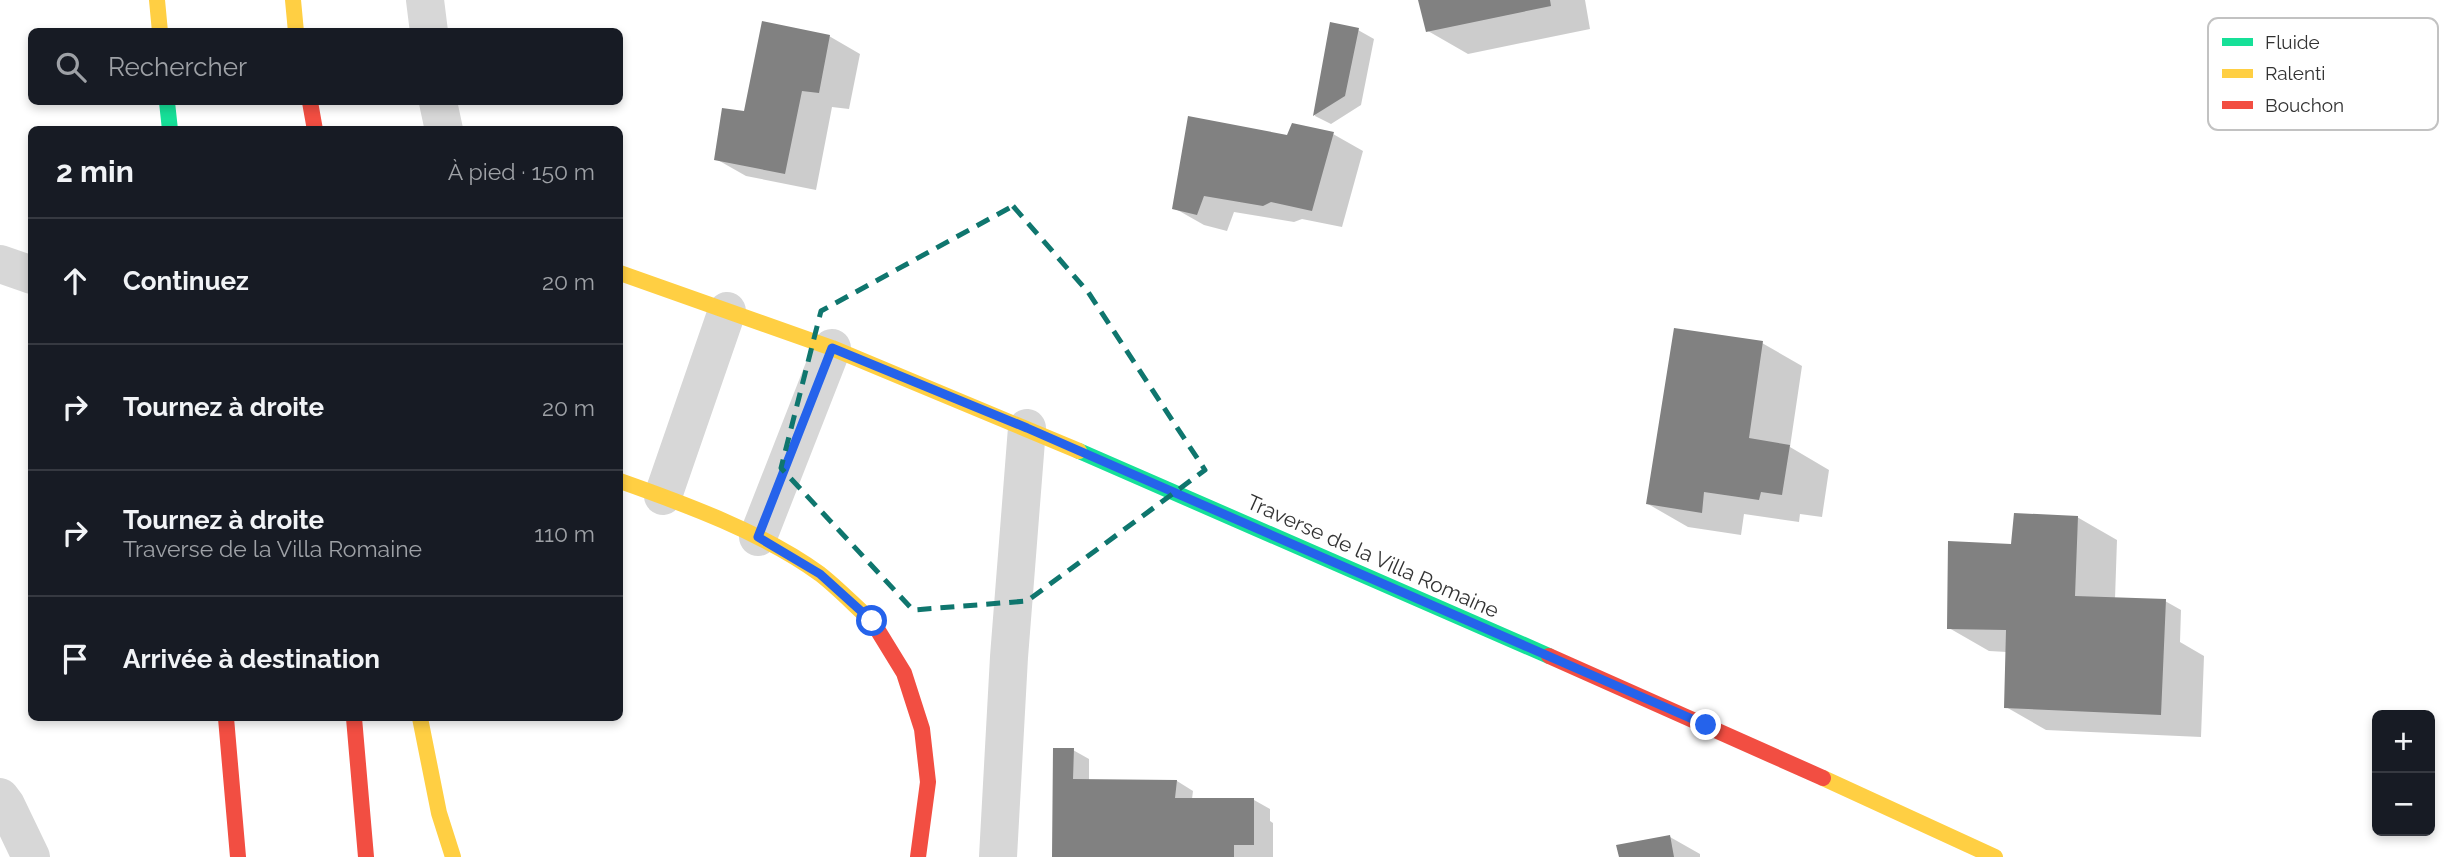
<!DOCTYPE html>
<html lang="fr">
<head>
<meta charset="utf-8">
<style>
	body { margin:0; font-family:Raleway,sans-serif; background:#242831; color:#f1f3f6 }
	.controls { position:absolute; right:21px; bottom:21px; display:grid; overflow:hidden; border-radius:10px; box-shadow:0 4px 10px #0003 }
	.controls button { width:63px; height:63px; display:grid; place-items:center; padding:0; border:0; border-bottom:2px solid #363941; background:#171b24; color:#f1f3f6; font:35px sans-serif }
	.stop { position:absolute; width:21px; height:21px; margin:-16px; border:5px solid #2563eb; border-radius:50%; background:#fff }
	.stop.end { background:#2563eb; border-color:#fff; box-shadow:0 2px 7px #0008 }
	.list { margin:0; padding:0; list-style:none }
	h2 { display:flex; justify-content:space-between; align-items:center; height:91px; margin:0; padding:0 28px; font-size:30px }
	h2 small { font-size:23px; font-weight:400; color:#9ea1a6 }
	.list li { display:grid; grid-template-columns:46px 1fr auto; gap:21px; align-items:center; box-sizing:border-box; height:126px; padding:0 28px; border-top:2px solid #363941 }
	.list b { display:block; font-size:26px; white-space:nowrap }
	.list p { margin:0; font-size:23px; white-space:nowrap; color:#9ea1a6 }
	.list em { font-size:23px; font-style:normal; color:#9ea1a6 }
	.icon { flex:none; width:38px; height:38px; fill:none; stroke:currentColor; stroke-width:2; stroke-linecap:round; stroke-linejoin:round }
	.map { position:relative; flex:none; width:2456px; height:857px; overflow:hidden }
	.search { position:absolute; background:#171b24; box-shadow:0 4px 10px #0003; left:28px; top:28px; width:595px; height:77px; display:flex; align-items:center; gap:18px; box-sizing:border-box; padding:0 24px; border-radius:10px; color:#9ea1a6; font-size:26px }
	.panel { position:absolute; background:#171b24; box-shadow:0 4px 10px #0003; left:28px; top:126px; width:595px; height:595px; border-radius:10px }
	.map>svg:first-child { display:block }
</style>
</head>
<body>
<div class="map">
<svg width="2456" height="857" viewBox="0 0 2456 857">
	<rect width="100%" height="100%" fill="#fff"/>
	<path fill="#0003" d="M1420,0h165l5,29 -122,25 -40,-23z
		M1332,24l26,6 16,9 -13,66 -30,19 -16,-8z
		M829,36l31,18 -11,55 -17,-2 -16,83 -70,-14 -30,-17 29,-46z
		M1333,134l30,17 -21,76 -40,-8 -8,3 -60,-10 -7,19 -23,-6 -30,-17 114,-71z
		M1762,343l40,23 -12,81 39,23 -7,47 -22,-3 -1,8 -55,-8 -3,21 -53,-8 -40,-23z
		M2077,517l40,23 -2,59 50,2 16,9 -1,32 24,14 -3,81 -155,-7 -40,-23 1,-55 -18,-1 -40,-23 62,-82z
		M1073,750l16,9v22h88l16,10 -1,8 62,1 16,9v12l3,2v34h-219z
		M1670,837l30,17v3h-80z"/>
	<path fill="#818181" d="M1418,0h132l1,6 -125,26z
		M762,21l68,14 -11,58 -17,-2 -17,83 -71,-14 8,-52 22,3z
		M1330,22l29,6 -14,68 -32,20z
		M1188,116l99,19 5,-12 42,9 -22,79 -41,-9 -8,4 -59,-10 -7,19 -25,-6z
		M1674,328l89,13 -14,97 41,7 -8,50 -21,-3 -2,8 -55,-8 -2,21 -56,-9z
		M2014,513l64,3 -3,80 91,3 -5,116 -157,-7 2,-78 -59,-1 1,-88 63,3z
		M1053,748h21l-1,31 104,1 -2,18h79v47h-20v12h-182z
		M1670,835l4,22h-55l-3,-12z"/>
	<g fill="none" stroke-linecap="round" stroke-linejoin="round">
		<path stroke="#d7d7d7" stroke-width="38" d="M425,0l4,32
			M438,102l6,28
			M0,264l32,11
			M663,496l64,-185
			M758,537l74,-189
			M0,797l6,8 25,52
			M998,857l11,-200 18,-229"/>
		<path stroke="#16e098" stroke-width="16" d="M167,102l3,28
			M1079,451l470,205"/>
		<path stroke="#ffcf43" stroke-width="16" d="M157,0l3,32
			M293,0l3,32
			M620,273l212,75 247,103
			M620,481c65,23 144,52 200,93 18,14 35,32 52,47l5,8
			M420,718l19,95 14,44
			M1823,778l172,79"/>
		<path stroke="#f24e42" stroke-width="16" d="M310,102l5,28
			M877,629l27,44 18,56 6,53 -10,75
			M1549,656l274,122
			M226,718l12,139
			M354,718l12,139"/>
	</g>
	<g fill="none" stroke-linecap="round" stroke-linejoin="round">
		<path stroke="#2563eb" stroke-width="9" d="M872,621l-52,-47 -62,-37 74,-189 195,80 679,297"/>
	</g>
	<path fill="none" stroke="#0f766e" stroke-width="5" stroke-dasharray="14 9" stroke-linejoin="round" d="M1013,206l75,86 117,178 -178,131 -114,9 -132,-142 40,-157z"/>
	<g text-anchor="middle" dominant-baseline="central" stroke-width="7" stroke-linejoin="round" paint-order="stroke">
		<g font-size="21" fill="#333" stroke="#fff">
			<text transform="translate(1373 556) rotate(24)">Traverse de la Villa Romaine</text>
		</g>
	</g>
	<rect x="2208" y="18" width="230" height="112" rx="10" fill="#fff" stroke="#c2c2c2" stroke-width="2"/>
	<rect x="2222" y="38" width="31" height="8" fill="#16e098"/>
	<rect x="2222" y="69" width="31" height="9" fill="#ffcf43"/>
	<rect x="2222" y="101" width="31" height="8" fill="#f24e42"/>
	<g font-size="19" fill="#333">
		<text x="2265" y="49">Fluide</text>
		<text x="2265" y="80">Ralenti</text>
		<text x="2265" y="112">Bouchon</text>
	</g>
</svg>
<div class="controls">
<button>+</button>
<button>−</button>
</div>
<div class="stop" style="left:872px;top:621px"></div>
<div class="stop end" style="left:1706px;top:725px"></div>
<div class="search"><svg class="icon" aria-label="search" viewBox="0 0 24 24"><circle cx="10" cy="10" r="6"/><path d="M15 15l6 6"/></svg>Rechercher</div>
<section class="panel">
<h2>2 min<small>À pied · 150 m</small></h2>
<ul class="list">
<li><svg class="icon" aria-label="ahead" viewBox="0 0 24 24"><path d="M12 20V5M6 11l6-6 6 6"/></svg><div><b>Continuez</b></div><em>20 m</em></li>
<li><svg class="icon" aria-label="right" viewBox="0 0 24 24"><path d="M7 20v-9h11M14 6l5 5-5 5"/></svg><div><b>Tournez à droite</b></div><em>20 m</em></li>
<li><svg class="icon" aria-label="right" viewBox="0 0 24 24"><path d="M7 20v-9h11M14 6l5 5-5 5"/></svg><div><b>Tournez à droite</b><p>Traverse de la Villa Romaine</p></div><em>110 m</em></li>
<li><svg class="icon" aria-label="arrive" viewBox="0 0 24 24"><path d="M6 21V4h12l-3 4 3 4H6"/></svg><div><b>Arrivée à destination</b></div></li>
</ul>
</section>
</div>
</body>
</html>
